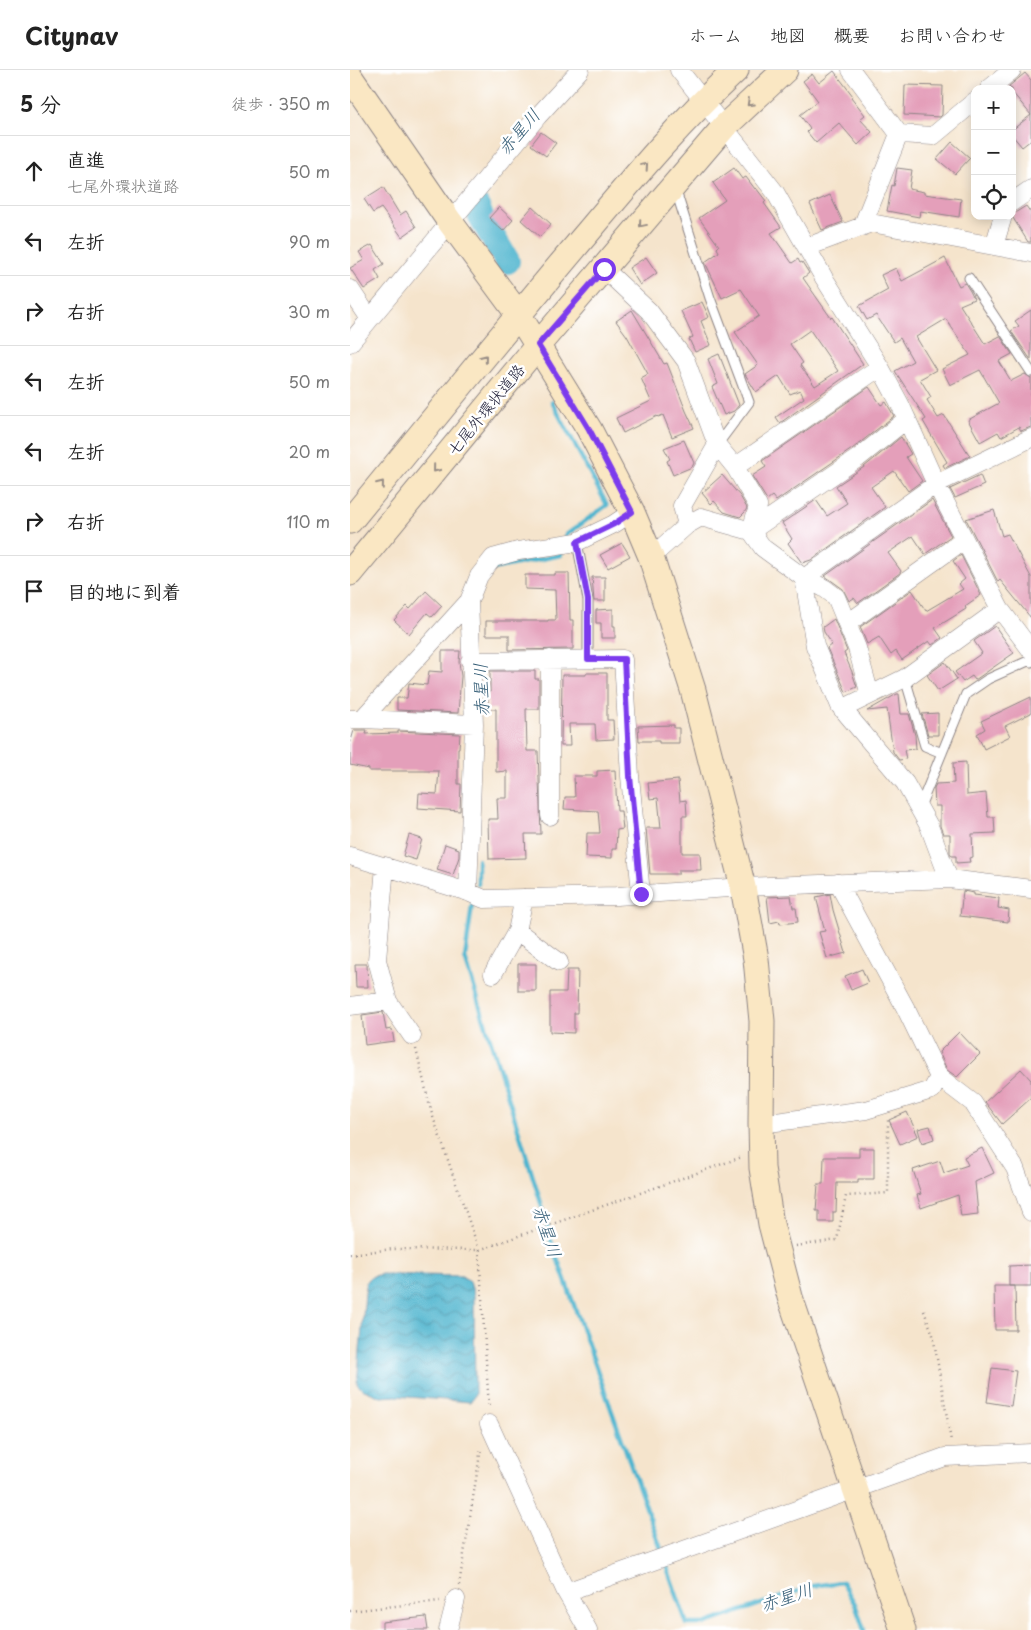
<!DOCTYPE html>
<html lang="ja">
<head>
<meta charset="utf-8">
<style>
	body { margin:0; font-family:"Playpen Sans","Klee One",sans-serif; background:#f6f6f6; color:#222 }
	.controls { position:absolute; right:15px; top:15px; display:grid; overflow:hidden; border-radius:10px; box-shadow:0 2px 12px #0003 }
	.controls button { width:45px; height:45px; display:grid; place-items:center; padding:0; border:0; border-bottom:1px solid #e0e0e0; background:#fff; color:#222; font:25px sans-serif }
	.stop { position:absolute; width:15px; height:15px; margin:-11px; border:4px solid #7c3aed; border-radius:50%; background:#fff }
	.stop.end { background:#7c3aed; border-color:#fff; box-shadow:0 1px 5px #0008 }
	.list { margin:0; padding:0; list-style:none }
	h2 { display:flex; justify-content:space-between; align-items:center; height:65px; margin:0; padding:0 20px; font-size:21px }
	h2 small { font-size:16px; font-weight:400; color:#767676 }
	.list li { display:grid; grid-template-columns:32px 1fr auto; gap:15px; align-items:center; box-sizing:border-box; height:70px; padding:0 20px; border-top:1px solid #e0e0e0 }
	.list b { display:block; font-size:19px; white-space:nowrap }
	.list p { margin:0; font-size:16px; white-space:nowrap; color:#767676 }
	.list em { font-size:16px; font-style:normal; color:#767676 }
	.icon { flex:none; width:28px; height:28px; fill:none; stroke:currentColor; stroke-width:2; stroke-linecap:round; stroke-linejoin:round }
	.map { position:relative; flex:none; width:681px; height:1560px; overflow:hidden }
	header { display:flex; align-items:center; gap:30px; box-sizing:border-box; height:70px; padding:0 25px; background:#fff; border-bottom:1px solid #e0e0e0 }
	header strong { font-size:24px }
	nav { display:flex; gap:28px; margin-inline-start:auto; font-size:18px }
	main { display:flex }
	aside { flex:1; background:#fff }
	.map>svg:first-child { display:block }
</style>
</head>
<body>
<header>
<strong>Citynav</strong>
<nav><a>ホーム</a><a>地図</a><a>概要</a><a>お問い合わせ</a></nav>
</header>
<main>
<aside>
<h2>5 分<small>徒歩 · 350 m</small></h2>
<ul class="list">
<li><svg class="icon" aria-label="ahead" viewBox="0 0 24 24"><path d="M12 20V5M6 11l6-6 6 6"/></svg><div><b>直進</b><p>七尾外環状道路</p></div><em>50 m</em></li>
<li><svg class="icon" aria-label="left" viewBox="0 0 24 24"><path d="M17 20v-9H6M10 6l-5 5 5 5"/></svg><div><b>左折</b></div><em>90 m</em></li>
<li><svg class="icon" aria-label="right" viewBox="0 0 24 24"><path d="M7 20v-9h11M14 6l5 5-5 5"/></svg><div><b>右折</b></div><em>30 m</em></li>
<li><svg class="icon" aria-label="left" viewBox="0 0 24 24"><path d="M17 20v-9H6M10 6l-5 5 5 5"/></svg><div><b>左折</b></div><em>50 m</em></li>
<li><svg class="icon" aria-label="left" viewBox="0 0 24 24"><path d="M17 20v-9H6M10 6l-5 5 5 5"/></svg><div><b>左折</b></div><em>20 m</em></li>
<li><svg class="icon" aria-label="right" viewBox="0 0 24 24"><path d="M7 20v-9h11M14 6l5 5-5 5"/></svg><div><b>右折</b></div><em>110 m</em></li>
<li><svg class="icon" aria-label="arrive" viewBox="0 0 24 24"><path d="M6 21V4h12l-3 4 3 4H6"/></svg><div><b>目的地に到着</b></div></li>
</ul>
</aside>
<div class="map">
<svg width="681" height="1560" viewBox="0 0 681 1560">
	<defs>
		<pattern id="water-waves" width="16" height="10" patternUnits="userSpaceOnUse" patternTransform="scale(1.25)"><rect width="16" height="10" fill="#50b5cf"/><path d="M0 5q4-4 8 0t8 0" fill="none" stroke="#4293a9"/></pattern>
	</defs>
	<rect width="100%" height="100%" fill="#fff"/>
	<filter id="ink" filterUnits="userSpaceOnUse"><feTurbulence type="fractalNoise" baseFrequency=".02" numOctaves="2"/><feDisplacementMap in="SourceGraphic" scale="10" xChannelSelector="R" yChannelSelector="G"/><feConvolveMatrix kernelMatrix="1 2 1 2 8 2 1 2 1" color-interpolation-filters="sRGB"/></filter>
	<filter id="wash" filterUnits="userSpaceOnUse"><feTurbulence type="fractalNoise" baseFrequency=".0096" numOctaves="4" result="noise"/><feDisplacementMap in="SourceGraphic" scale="20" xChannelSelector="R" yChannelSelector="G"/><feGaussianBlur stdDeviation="1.12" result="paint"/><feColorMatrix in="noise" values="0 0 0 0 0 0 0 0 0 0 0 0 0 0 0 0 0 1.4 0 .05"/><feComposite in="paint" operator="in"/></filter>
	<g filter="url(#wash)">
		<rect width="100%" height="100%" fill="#f5e4cc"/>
		<path fill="url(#water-waves)" stroke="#396c85" d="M32,1204l80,2 8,6 4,13 1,100 -5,7 -74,-6 -15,1 -19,-8 -5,-5 9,-102 7,-6z"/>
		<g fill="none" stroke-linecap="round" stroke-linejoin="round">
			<path stroke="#50b5cf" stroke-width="4.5" d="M202,332l55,103 -41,30
				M142,499l69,-14
				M128,790v24
				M122,835l-7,53 80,258 4,19 112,314
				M315,1492l22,62h17l108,-38 30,-4 13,22 9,26"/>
			<path stroke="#50b5cf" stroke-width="26" d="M127,137l5,12 25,42"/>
		</g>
		<g id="blocks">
			<path fill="#e49fba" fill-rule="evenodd" d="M484,1l19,25 -2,1 14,18 -5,4 12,13 -14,13 -19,-22 -23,20 -9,-11 3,-3 -10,-14 18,-14 -15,-20 9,-7 7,9z
				M675,3l6,7v60l-9,7 -10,-12v-5l19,-15 -19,-23v-3l-4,-2z
				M555,15l38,1 -1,29 -2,2 -36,-2z
				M191,62l15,11 -10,13 -15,-11z
				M602,72l18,16 -15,16 -18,-15z
				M384,98l8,11 4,-2 9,12 1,-1 10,13 -2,2 17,24 -10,6 21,30 6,-4 2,4 2,-1 7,11 -6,5 28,40 1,-1 31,47 -83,59 -4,-6 28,-19 -4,-8 -10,4 -11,-18 -23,16 -11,-18 13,-9 -23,-33 24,-16 -18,-27 -19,9 -17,-36 14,-10 -2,-4 2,-2 -20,-28 26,-18 -12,-17zM460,260l28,41 -23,15 -15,-21 3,-2 -13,-19z
				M547,98l15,2 -3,19 15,3v2l37,5 -2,18 -39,-6 -1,6 -32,-6 5,-26 2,1z
				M33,117l17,28 6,-4 10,16 -14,10 -21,-29 -8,5 -9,-14z
				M480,125l13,27 -21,8 -12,-26z
				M676,136l5,7v29h-3l-15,-24v-4z
				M149,137l14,13 -10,11 -14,-13z
				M182,137l19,17 -11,13 -19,-17z
				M22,175l12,19 -9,6 5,9 -16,10 -14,-21 14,-8 -5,-8z
				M296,187l11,16 -17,12 -11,-17z
				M595,188l14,28 6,-3 5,8 4,8 -14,6 25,39 15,-8 12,18 -13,7 12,20 14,-7 6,4v49l-10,4 -2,-4 -18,10 -3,-5 -18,10 -12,-22 31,-17 -19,-33 -30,15 -8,-16 28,-14 -24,-36 -30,18 20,33 -16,9 11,18 -4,3 11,18 6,-3 26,41 -25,12 -2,-3 4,-3 -24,-41 3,-2 -31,-48 18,-10 -13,-23 -6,4 -18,-27 -9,5 -8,-14 29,-16 -7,-15 15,-7 6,13z
				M352,232l7,15 -8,4 10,24 -16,7 -6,-13 4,-2 -12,-26z
				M282,240l32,54 3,-1 19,48 8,17 -22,9 -9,-22 -5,2 -1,-1 -34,17 -7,-15 35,-17 -10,-23 7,-4 -21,-38 -11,-15z
				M681,240v50l-20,-29 8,-5 -4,-5z
				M369,284l20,51 -5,6 -10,4 -12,-28 6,-3 -10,-25z
				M519,317l12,18 5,-3 8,14 -42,33 -76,52 -4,-5 -5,4 -15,-24 14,-9 -4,-6z
				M551,367l10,17 -5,3 16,24 -14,10 -14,-20 -23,16 14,20 -74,53 -9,3 -14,-20 4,-4 -10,-16 34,-23 11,16 20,-13 -11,-17 28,-19z
				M334,370l10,23 -2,4 -19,8 -6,-14 3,-2 -6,-11z
				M372,405l18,21 7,12 -2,4 -5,5 -16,-5 -10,-11 -3,3 -9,-11z
				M630,405l4,10 -29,13 -5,-9z
				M582,430l19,36 -26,18 -12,-18 -25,17 13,18 -1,2 -42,30 -4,-5 -5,3 -6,-12 -18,-13z
				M644,440l8,26 6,-2 23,43v41l-31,-38 -2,2 -32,-63z
				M272,473l8,13 -22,12 -8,-13z
				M611,485l20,40 -16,11 1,3 -31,19 7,10 -10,7 -3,-4 -27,19 -6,-9 -5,4 -12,-18 -12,7 -7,-17 52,-37 14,21 37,-22 -4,-5 6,-5 -12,-18z
				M205,503h14l1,47h3v29l-64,1v-15h-23v-14h62v-1h8l-1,-30 -30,-1v-14h30z
				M242,507h13v24h-11z
				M76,521l16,15 -10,11 -5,-4 -18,21 -15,-14 13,-14 3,3z
				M263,539v17h2v12h-14v-15h-5v-13z
				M484,549l13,32 -3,2 8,19 5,15 -11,5 -19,-44 5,-4 -8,-12 -1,-5z
				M645,556l19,27 -39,27 -3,-4 -9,6 -8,-10 27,-19 -8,-12z
				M92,581h18l-1,11 2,14 -3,37 -61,-3v-12h10l2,-15 18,2 2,-14 13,1z
				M595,592l12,17 -19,12 -11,-16z
				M140,601h45v8h4v30h-13l1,42h11l3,83h-16l1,24 -37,1 -1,-40h10l-1,-21h10v-27l-11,1v-63h-8v-17h2z
				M236,603h21v47h6l1,19 -18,1 -1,-16h-26l1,22h-9l1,-71h24z
				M547,624h2l2,20h8l6,21 1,14 -12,1 2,9 -7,1 -6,-8 -6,-43 -20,2z
				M681,627v16l-26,13 5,10 -26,13 -7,-15 8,-5 -4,-8z
				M588,643v22h-10l-6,-21z
				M324,655v3h5v15h-20v-2h-20l-1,-15z
				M4,660h13l-1,4 32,-1v-2l62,3 -1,14h-1v36h3l-1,27 -42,-3 1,-15 18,1 2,-23h-70v-2l-19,-4v-20z
				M616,692l1,33 19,-2 2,24h6l1,16 -23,1 1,23 -4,1 1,4 -14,1v-7h-4l-2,-3v-19h-7l-3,-8v-20h-5l-1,-18 2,-4 18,-1 -1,-20z
				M265,700l2,41h4l2,18 -6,1 -1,19h-4v9l-26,-1 1,-24h13l-2,-22 -34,-2 1,-12h10l-1,-21h23v-5z
				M328,710l2,21 6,-1 1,16h-5v37h18l1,17h-22v4h-29l-4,-46h15l-3,-30 -8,1 -2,-16z
				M59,765l13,4 -6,21 -13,-4z
				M95,774l14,5v8l-6,18 -16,-5z
				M613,821l11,2v2l25,3 -1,10 11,2 -1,12 -48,-6z
				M480,824l3,16 13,43 -19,5 -8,-26 6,-1 -9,-34z
				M441,826l2,12h3l2,14 -18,2 -1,-3 -9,2 -3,-26z
				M5,894h12l1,23h-12z
				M168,894h18v27h-18z
				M512,899l6,14 -17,7 -6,-14z
				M217,900h11l-1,43h-3v20l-24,-1v-40h16z
				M33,942l3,18 6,-1 2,12 -29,4 -3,-30z
				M609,962l21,22 -23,23 -10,-7 -8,-18z
				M671,999l10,11v18l-29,26 -17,-22z
				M557,1042l11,24 -18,8 -11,-24z
				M580,1056l4,13 -12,4 -4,-14z
				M509,1078h15v31h-16v4h-21l-1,29h-3v10h-14v-11h-3l2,-27h5l1,-27h35z
				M632,1078l12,25 -19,9 3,32 -17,2 -3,-21 -37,13 -4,-13 4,-1 -8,-24 27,-9 4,12 24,-8 -4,-8z
				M681,1195v21h-22v-20z
				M644,1216h21l1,44h-21z
				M642,1298l24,3 -5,35 -24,-4z
				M76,1547l2,13h-46v-8z"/>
		</g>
	</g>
	<g filter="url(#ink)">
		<use href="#blocks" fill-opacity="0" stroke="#8c8384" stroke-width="1"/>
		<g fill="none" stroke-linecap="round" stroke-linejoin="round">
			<g stroke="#8c8384" stroke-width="11">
				<path id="lane" d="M325,118l35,110 39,104 -32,43
					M619,208l62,94
					M227,472l11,58v59
					M555,608l20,68 17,7
					M569,739l47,-115 22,-15 40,-18 3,1"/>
			</g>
			<g stroke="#8c8384" stroke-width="19">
				<path id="street" d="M329,0l96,122 49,86 56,89 20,37 36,80 64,125 31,41
					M501,0l48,64 34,2 42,-35
					M639,19l23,-19
					M662,132l19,-13
					M512,157l37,-93
					M644,176l9,-30
					M457,177l64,-24 160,30
					M254,199l45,42 37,50 31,84 -35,61 5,19
					M0,219l20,30
					M0,273l188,-227 42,-46
					M367,375l18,22 23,39 -7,25
					M385,397l145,-100
					M401,461l107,-73 49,-39
					M301,487l36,-32 14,-8 50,14 12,17 41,30 11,68 25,60 65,77 24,43 20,53
					M498,553l116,-83
					M200,589v157
					M120,591l153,-2 7,117 11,118
					M520,625l-13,-47 -21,-51 -12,-9 -20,-10 132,-94 95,-46
					M492,639l63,-31 95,-69
					M0,649h12l107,-118
					M12,649l112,5
					M0,786l118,36 16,7 133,-3 126,-9 206,-8 82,10
					M35,796l-8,94 11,41 24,35
					M118,822l6,-168 -5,-123 10,-25 14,-18 25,-7 59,-9 37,-18 18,-12
					M174,828l-7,33 42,31
					M143,904l24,-43
					M0,936l38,-5
					M589,1007l34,26 42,65 16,44
					M411,1054l105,-14 66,-20 7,-13 -33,-68 -68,-126
					M139,1354l77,168 22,38
					M216,1522l379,-135 86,-4
					M98,1560l8,-31"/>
			</g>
			<g stroke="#8c8384" stroke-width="27">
				<path id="secondary" d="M0,7l100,145 68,92 71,115 43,83 19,45 42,133 50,197 13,72 6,62 -1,103 1,44 9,56 19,73 113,333
					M0,451c79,-96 157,-194 238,-289 47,-56 94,-112 148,-162
					M0,503l188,-228 186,-218 61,-57"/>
			</g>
			<path stroke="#8c8384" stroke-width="2.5" stroke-dasharray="1 4" stroke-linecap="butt" d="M66,979l15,62 48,139 10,158
				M446,1176l41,-6 9,-44 42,-3v-73
				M0,1184l43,-5 86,1 263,-93
				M574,1241l9,24 18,106
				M109,1515l22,-137
				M0,1541l90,-10"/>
			<use href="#lane" stroke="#fff" stroke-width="9"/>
			<use href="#street" stroke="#fff" stroke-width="18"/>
			<use href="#secondary" stroke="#fae7c3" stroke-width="25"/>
		</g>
		<defs><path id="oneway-chevron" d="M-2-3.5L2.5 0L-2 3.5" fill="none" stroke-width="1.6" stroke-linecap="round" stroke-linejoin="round" transform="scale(1.25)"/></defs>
		<g stroke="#998e86">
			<use href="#oneway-chevron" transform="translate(400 33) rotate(137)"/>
			<use href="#oneway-chevron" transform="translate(295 96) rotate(-49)"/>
			<use href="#oneway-chevron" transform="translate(292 154) rotate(130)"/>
			<use href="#oneway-chevron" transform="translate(134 288) rotate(-51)"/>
			<use href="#oneway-chevron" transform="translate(86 399) rotate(129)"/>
			<use href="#oneway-chevron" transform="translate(31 414) rotate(-51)"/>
		</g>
	</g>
	<g fill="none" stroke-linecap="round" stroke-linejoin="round" filter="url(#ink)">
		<path stroke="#7c3aed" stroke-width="6" d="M254,199l-66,76 51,84 43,83 -18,12 -37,18 11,58v59h36l6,117 11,118"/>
	</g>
	<g text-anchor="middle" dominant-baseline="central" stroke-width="5" stroke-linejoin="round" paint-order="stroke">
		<g font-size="16" fill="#22223b" stroke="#fff">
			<text transform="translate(135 339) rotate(-51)">七尾外環状道路</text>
		</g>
		<g font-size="18" font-style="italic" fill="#345d76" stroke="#fff">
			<text transform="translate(168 61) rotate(-49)">赤星川</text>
			<text transform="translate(130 620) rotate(-92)">赤星川</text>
			<text transform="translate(198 1161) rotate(72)">赤星川</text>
			<text transform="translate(436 1526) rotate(-18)">赤星川</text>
		</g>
	</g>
</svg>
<div class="controls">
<button>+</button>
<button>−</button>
<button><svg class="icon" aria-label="locate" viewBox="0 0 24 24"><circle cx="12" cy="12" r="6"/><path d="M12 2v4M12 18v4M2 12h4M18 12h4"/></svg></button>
</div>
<div class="stop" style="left:254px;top:199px"></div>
<div class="stop end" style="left:291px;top:824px"></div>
</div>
</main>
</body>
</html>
